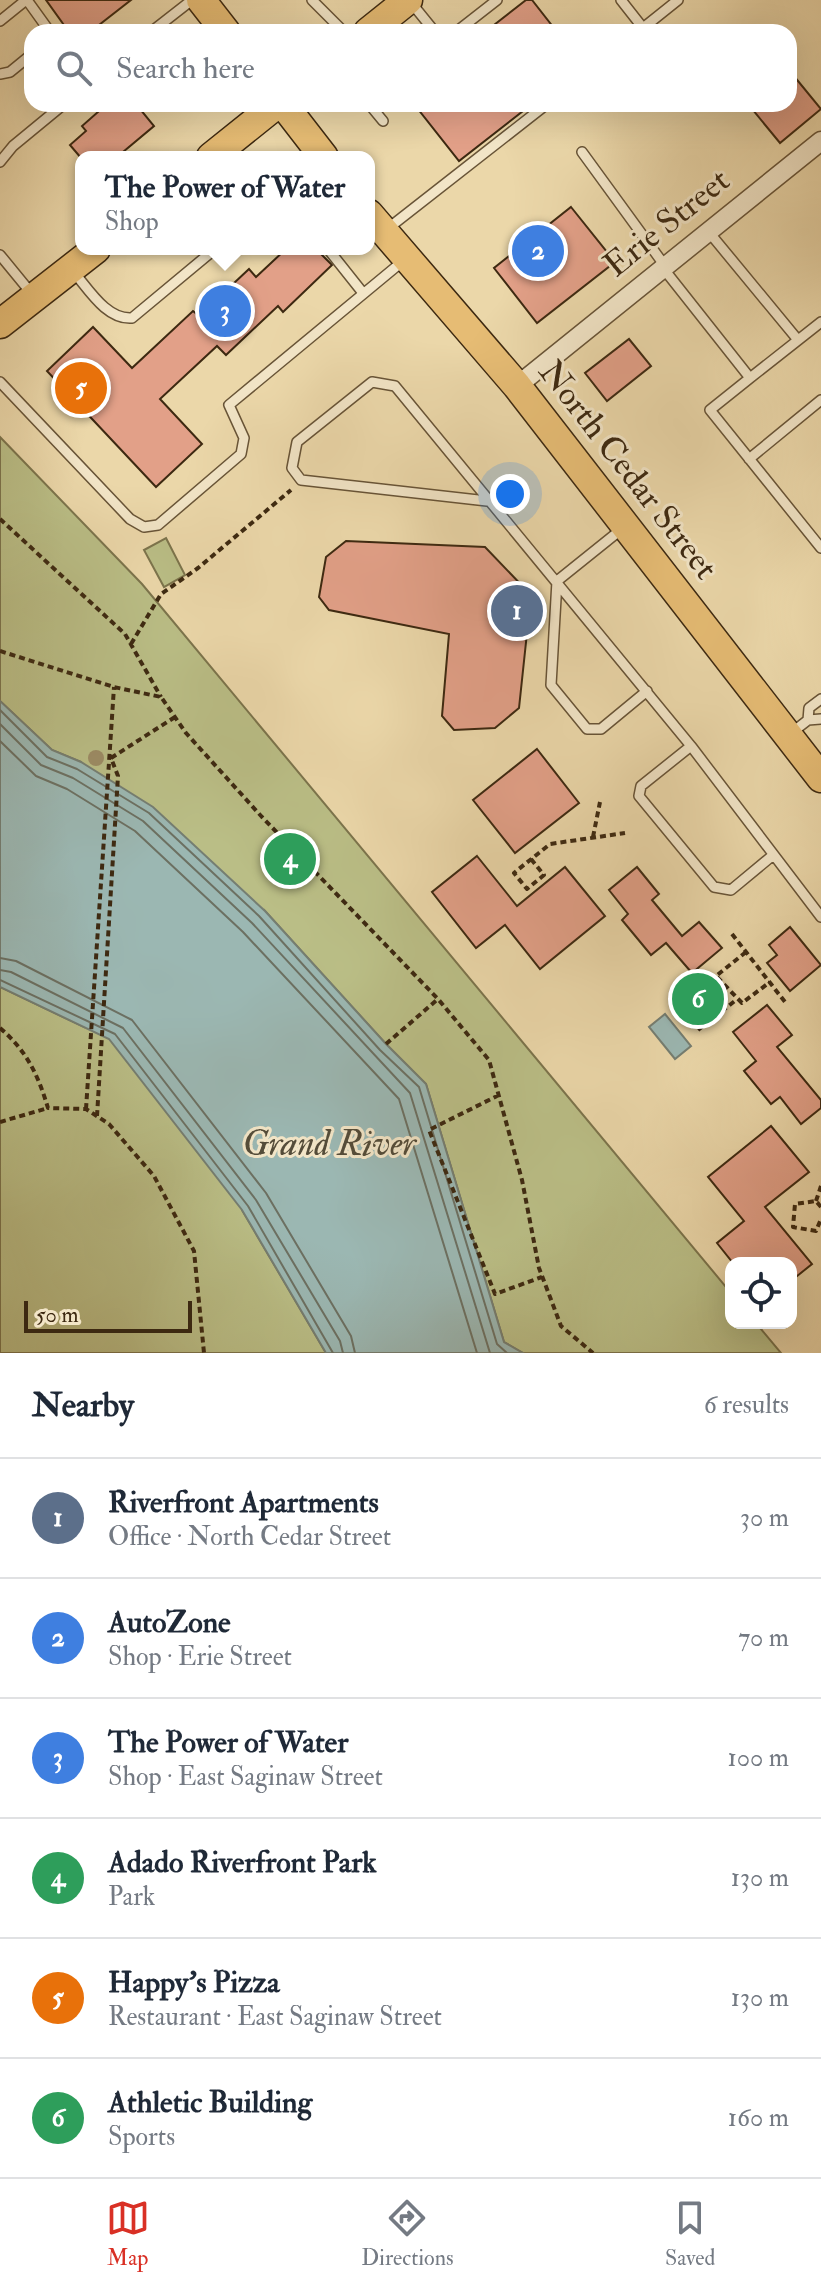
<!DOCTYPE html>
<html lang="en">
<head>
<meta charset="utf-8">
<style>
	body { margin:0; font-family:"IM FELL Double Pica",serif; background:#f6f6f7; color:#1f2937 }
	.controls { position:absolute; right:24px; bottom:24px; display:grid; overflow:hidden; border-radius:16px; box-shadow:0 8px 32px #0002 }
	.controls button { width:72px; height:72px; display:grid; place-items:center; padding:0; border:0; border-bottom:2px solid #e0e1e3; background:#fff; color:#1f2937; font:40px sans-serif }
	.scale { position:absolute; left:24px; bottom:20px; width:168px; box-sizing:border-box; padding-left:8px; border:4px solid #3d2911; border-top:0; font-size:22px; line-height:28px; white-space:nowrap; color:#3d2911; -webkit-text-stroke:6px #f2e5c7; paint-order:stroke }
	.you { position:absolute; left:510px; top:494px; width:28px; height:28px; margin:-20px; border:6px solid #fff; border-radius:50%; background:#1a73e8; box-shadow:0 0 0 12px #1a73e833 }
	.badge { display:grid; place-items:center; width:52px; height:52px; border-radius:50%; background:#d93025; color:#fff; font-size:26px; font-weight:700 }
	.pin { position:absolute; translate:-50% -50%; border:4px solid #fff; box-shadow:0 2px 8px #0006 }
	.popup { position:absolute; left:75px; top:151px; width:300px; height:104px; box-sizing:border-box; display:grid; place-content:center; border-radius:16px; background:#fff; filter:drop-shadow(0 2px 6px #0005); font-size:26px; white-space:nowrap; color:#747a83 }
	.popup b { font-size:30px; color:#1f2937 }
	.popup::after { content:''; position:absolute; left:50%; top:100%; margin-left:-16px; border:16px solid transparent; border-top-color:#fff }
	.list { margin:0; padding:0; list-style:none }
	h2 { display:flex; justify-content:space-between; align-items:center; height:104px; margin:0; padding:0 32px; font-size:34px }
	h2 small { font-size:26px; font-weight:400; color:#747a83 }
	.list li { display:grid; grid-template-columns:52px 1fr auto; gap:24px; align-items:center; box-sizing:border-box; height:120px; padding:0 32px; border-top:2px solid #e0e1e3 }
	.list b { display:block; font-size:30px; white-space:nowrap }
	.list p { margin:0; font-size:26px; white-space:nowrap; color:#747a83 }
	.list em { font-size:26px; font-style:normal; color:#747a83 }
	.icon { flex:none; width:44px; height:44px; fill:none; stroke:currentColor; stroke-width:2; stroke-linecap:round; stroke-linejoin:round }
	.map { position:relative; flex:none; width:821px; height:1353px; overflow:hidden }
	.search { position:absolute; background:#fff; box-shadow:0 8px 32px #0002; left:24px; right:24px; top:24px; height:88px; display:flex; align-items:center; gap:20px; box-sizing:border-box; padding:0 28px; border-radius:24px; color:#747a83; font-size:30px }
	.sheet { height:824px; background:#fff }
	nav { display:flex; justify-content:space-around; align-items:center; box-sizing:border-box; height:112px; border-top:2px solid #e0e1e3; background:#fff; font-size:22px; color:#747a83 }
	nav a { display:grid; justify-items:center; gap:4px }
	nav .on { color:#d93025 }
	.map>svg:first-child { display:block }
</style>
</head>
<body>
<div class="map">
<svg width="821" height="1353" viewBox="0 0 821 1353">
	<rect width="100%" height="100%" fill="#ebd7a9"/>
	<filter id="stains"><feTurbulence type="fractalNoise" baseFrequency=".0025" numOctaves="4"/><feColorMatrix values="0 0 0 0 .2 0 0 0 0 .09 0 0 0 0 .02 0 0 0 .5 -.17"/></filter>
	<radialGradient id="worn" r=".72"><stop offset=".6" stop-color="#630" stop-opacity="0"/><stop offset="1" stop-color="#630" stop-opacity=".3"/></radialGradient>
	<path fill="#babe86" stroke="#7c744c" stroke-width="2" d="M0,437l142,147 589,709v30h25l25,30h-258l-19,-11 -78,-258 -40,-40 -121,-133 -23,299 84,143h-326v-366l84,40 -3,-265 -29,-12 -52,-49z
		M166,538l19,37 -21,12 -20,-37z"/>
	<path fill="#9bb7b2" stroke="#757e72" stroke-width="2" d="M0,701l52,49 29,12 72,45 112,104 121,133 40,40 78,258 19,11h-197l-84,-143 -133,-171 -109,-52z
		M665,1014l26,32 -16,13 -26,-32z"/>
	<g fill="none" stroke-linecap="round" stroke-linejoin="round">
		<path stroke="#6c7062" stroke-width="2" d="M0,710l47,47 30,12 72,44 110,103 121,134 39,37 78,257 10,9
			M0,724l41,41 32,13 70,43 109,102 158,170 80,260
			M0,741l36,35 31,13 68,42 108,101 156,167 78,254
			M0,958l16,3 116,59 134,173 85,143 4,17
			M0,970l11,2 112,56 133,172 84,141 3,12
			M0,980l115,54 133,172 85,147"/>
	</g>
	<path fill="#e2a088" stroke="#3d2911" stroke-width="2" d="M46,0h85l-41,32h-21z
		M526,0h6l25,32h-72z
		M789,70l32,39 -41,34 -32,-39h41z
		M107,104h29l18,22 -37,31 -36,1 -11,-13 16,-14 -4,-5z
		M414,104h118l-73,57z
		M571,207l44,55 -78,61 -43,-55z
		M286,249h30l16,16 -49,47 -5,-6 -52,49 -9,-9 -57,53 42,45 -46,43 -109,-116 46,-44 39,41 61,-57 6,5 50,-47 7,8z
		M629,339l22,27 -44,35 -22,-28z
		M346,541l139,6 46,48 -12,113 -24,20 -41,2 -12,-14 7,-82 -120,-24 -10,-13 7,-40z
		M537,749l42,54 -64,50 -42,-53z
		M477,856l40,50 48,-39 40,49 -65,53 -35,-44 -29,23 -44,-56z
		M637,867l22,27 -7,6 30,36 17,-14 23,26 -30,25 -26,-30 -15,12 -29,-35 6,-6 -19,-24z
		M790,927l31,38 -31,26 -23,-28 10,-8 -8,-10z
		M704,972l22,28 -33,27 -23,-29z
		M767,1005l25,30 -15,12 44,53v8l-20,16 -21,-27 -9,7 -27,-33 12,-10 -23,-29z
		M771,1126l38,46 -44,35 47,57 -21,17v-18h-58l-16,-20 27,-22 -36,-44z"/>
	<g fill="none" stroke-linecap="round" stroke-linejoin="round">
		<g stroke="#685437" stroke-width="12">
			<path id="lane" d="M27,0l23,32
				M312,0l32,32
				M409,0l26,32
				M621,0l22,28
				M0,21l26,-21
				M151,32l41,-32
				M456,32l41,-32
				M638,32l40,-32
				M0,74l10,-2 22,-18
				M369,104l14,17
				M582,152l83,114
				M0,162l13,-16 51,-42
				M386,230l161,-126
				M708,231l90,109
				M328,249l35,44
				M0,255l32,39
				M663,268l87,110 -40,32 111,138
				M72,270c16,18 34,50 60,48l83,-69
				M750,378l71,-56
				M0,382l130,137 14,8 14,-2 83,-71 3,-16 -15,-33 174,-144
				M749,459l72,-59
				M487,501l-186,-21 -9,-12 5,-26 75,-60 23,4 296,360 130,171
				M623,528l-66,53 -6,104 36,44h14l46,-38
				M808,720l1,-12 12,-9
				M790,734l18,-14 13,-1
				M691,746l-50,40 -2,10 75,91 17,3 41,-34"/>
		</g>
		<g stroke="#685437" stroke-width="21">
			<path id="street" d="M517,386l304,-245"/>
		</g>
		<g stroke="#3d2911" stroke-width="31">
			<path id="primary" d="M201,0l25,32
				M368,32l40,-32
				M283,104l41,53
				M211,157l66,-53
				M369,214l148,172 304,392
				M0,324l96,-75"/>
		</g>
		<path stroke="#3d2911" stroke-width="4" stroke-dasharray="6 4" stroke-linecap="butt" d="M0,519l125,115 36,63
			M131,644l30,-50 37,-26 93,-78
			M0,651l114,36 47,10 25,36 76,84 176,182 51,61 33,120 17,88 22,58 32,27
			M593,837l7,-35
			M531,859l13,16 -17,14 -13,-16c12,-10 24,-19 36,-29l75,-11
			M732,934l53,68
			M746,952l-30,24 26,27 28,-21
			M0,1028c27,23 38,47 48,80l38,1 23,15 45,52 40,75 10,102
			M698,1030l38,-30
			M386,1044l52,-45
			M499,1095l-70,35 66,164 47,-17
			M86,1109l28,-422
			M97,1116l21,-340 -7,-18 64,-41
			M0,1122l48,-14
			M816,1201l5,-15
			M821,1207l-5,-6 -21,3 -2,23 23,4 5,-12"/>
		<use href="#lane" stroke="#f2e5c7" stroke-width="9"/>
		<use href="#street" stroke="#f2e5c7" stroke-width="18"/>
		<use href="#primary" stroke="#e6bc74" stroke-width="28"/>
	</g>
	<circle fill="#9c8c65" cx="96" cy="758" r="8"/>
	<g text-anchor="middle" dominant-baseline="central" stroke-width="6" stroke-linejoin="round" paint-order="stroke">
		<g font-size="34" fill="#3d2911" stroke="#f2e5c7">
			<text transform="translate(667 223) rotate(-39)">Erie Street</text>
			<text transform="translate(628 470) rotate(52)">North Cedar Street</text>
		</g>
		<g font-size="36" font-style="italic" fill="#544c39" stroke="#f2e5c7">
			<text x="329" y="1143">Grand River</text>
		</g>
	</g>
	<rect width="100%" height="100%" filter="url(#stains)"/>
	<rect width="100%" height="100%" fill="url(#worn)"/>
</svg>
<div class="controls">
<button><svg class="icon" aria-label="locate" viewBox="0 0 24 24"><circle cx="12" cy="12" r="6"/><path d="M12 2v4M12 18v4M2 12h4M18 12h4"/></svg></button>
</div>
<div class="scale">50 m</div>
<div class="you"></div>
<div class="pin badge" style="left:517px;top:611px;background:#5c6f8a">1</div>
<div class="pin badge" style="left:538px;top:251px;background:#3f7fe0">2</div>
<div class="pin badge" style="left:225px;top:311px;background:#3f7fe0">3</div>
<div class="popup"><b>The Power of Water</b>Shop</div>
<div class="pin badge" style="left:290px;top:859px;background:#2e9e5b">4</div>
<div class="pin badge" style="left:81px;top:388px;background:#e8710a">5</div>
<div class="pin badge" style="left:698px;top:999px;background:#2e9e5b">6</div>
<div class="search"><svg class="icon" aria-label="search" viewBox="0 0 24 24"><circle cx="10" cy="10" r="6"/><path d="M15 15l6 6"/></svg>Search here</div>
</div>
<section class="sheet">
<h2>Nearby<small>6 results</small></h2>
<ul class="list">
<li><span class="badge" style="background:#5c6f8a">1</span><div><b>Riverfront Apartments</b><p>Office · North Cedar Street</p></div><em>30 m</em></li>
<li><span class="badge" style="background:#3f7fe0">2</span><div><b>AutoZone</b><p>Shop · Erie Street</p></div><em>70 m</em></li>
<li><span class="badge" style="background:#3f7fe0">3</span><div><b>The Power of Water</b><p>Shop · East Saginaw Street</p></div><em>100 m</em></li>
<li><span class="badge" style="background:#2e9e5b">4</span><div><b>Adado Riverfront Park</b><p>Park</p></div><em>130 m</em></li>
<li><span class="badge" style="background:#e8710a">5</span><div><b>Happy's Pizza</b><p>Restaurant · East Saginaw Street</p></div><em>130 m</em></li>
<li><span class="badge" style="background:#2e9e5b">6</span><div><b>Athletic Building</b><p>Sports</p></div><em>160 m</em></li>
</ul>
</section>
<nav>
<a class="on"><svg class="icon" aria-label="map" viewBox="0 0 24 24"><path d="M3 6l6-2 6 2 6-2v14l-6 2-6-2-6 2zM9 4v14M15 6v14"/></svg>Map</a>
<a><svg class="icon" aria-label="directions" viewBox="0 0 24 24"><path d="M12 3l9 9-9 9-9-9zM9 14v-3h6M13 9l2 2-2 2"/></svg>Directions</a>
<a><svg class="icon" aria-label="saved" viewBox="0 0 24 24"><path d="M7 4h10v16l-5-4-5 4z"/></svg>Saved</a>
</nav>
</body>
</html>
